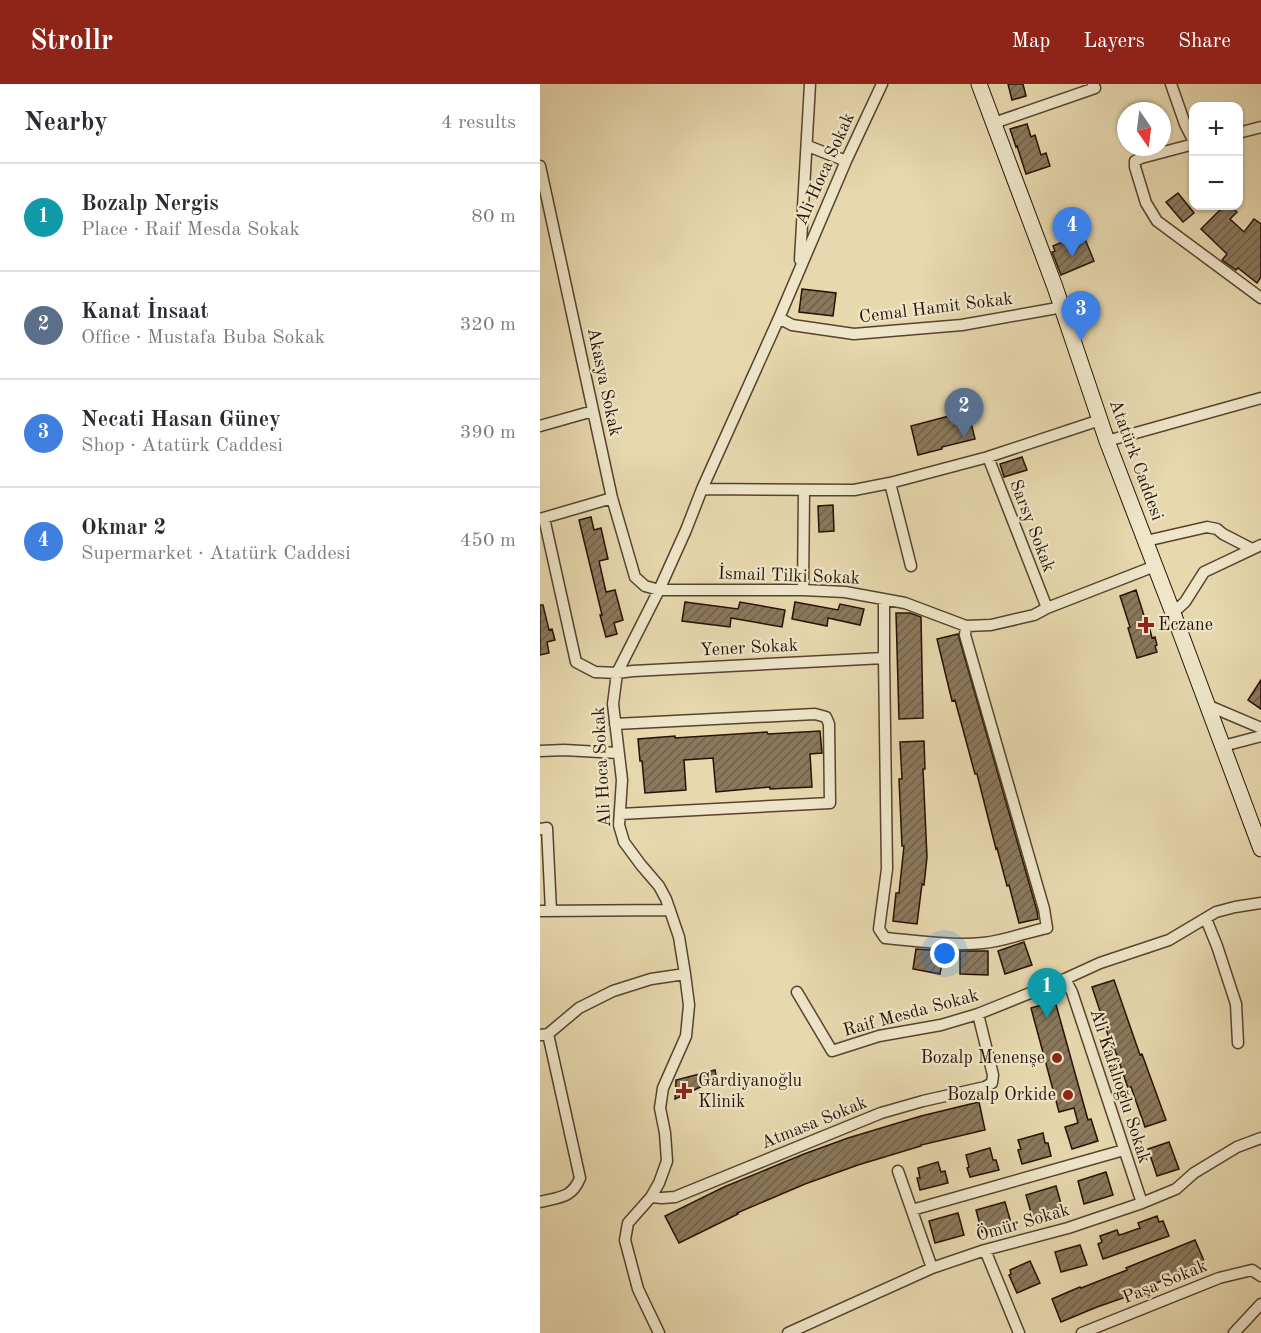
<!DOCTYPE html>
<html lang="en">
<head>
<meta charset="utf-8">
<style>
	body { margin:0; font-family:"Old Standard TT",serif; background:#f2f2f3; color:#2b2b33 }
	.controls { position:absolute; right:18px; top:18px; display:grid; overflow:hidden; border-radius:12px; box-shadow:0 2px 4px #0004 }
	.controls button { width:54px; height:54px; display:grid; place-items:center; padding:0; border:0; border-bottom:2px solid #e1e1e2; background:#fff; color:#2b2b33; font:30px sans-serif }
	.compass { position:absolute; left:577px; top:18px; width:54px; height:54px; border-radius:50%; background:#fff; box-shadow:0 2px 4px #0004; rotate:166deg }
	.you { position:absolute; left:405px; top:870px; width:21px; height:21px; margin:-15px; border:4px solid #fff; border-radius:50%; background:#1a73e8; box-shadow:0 0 0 9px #1a73e833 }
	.badge { display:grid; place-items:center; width:39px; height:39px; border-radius:50%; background:#8f2418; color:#fff; font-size:20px; font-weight:700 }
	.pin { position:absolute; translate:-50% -50px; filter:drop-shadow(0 2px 3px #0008) }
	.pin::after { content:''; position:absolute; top:32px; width:21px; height:18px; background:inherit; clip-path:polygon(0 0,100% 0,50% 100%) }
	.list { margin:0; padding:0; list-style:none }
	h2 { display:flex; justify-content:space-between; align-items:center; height:78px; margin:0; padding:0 24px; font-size:26px }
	h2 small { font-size:20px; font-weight:400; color:#7c7c81 }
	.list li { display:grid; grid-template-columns:39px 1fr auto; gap:18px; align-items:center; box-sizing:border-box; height:108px; padding:0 24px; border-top:2px solid #e1e1e2 }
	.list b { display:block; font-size:22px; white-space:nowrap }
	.list p { margin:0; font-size:20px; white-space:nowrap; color:#7c7c81 }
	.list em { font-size:20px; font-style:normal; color:#7c7c81 }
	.map { position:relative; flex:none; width:721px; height:1249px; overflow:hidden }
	header { display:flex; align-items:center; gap:36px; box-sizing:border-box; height:84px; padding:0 30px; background:#8f2418; color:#fff }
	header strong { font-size:28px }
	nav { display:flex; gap:33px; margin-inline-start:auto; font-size:21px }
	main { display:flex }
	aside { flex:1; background:#fff }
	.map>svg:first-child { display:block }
</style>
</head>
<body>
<header>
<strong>Strollr</strong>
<nav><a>Map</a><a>Layers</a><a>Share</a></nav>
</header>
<main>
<aside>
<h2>Nearby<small>4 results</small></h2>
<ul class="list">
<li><span class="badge" style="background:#0f9aa8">1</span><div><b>Bozalp Nergis</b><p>Place · Raif Mesda Sokak</p></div><em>80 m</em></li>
<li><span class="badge" style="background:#5c6f8a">2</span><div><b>Kanat İnsaat</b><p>Office · Mustafa Buba Sokak</p></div><em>320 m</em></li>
<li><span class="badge" style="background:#3f7fe0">3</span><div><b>Necati Hasan Güney</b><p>Shop · Atatürk Caddesi</p></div><em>390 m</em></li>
<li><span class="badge" style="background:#3f7fe0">4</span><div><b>Okmar 2</b><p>Supermarket · Atatürk Caddesi</p></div><em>450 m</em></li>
</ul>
</aside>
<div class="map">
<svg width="721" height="1249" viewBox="0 0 721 1249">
	<defs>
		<pattern id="building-hatch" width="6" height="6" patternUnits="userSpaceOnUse" patternTransform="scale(1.5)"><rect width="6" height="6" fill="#8a785c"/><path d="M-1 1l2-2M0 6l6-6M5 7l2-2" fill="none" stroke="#71614a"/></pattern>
	</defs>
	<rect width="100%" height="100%" fill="#e7d8ae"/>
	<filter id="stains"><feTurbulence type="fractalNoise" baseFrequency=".00333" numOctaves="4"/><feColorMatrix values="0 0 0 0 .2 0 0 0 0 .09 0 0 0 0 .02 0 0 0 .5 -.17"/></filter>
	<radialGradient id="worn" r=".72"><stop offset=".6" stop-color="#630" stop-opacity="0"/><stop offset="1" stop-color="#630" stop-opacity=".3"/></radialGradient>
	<path fill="url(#building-hatch)" stroke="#261104" stroke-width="1.5" d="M468,0h15l3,12 -14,4z
		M487,40l4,13 4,-2 6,20 5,-2 4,13 -24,8 -9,-28 -1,1 -6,-18z
		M638,109l16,20 -11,9 -17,-20z
		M684,122h6l7,6 -7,7 14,13 10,-13 7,5v53l-4,6 -19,-15 -2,2 -14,-10 5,-6 -26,-25z
		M543,150l11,27 -33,14 -9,-23 3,-1 -2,-5z
		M262,205l34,4 -3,23 -34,-4z
		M428,327l7,28 -33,8v2l-24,6 -7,-29z
		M482,373l5,13 -23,7 -4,-13z
		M293,421l1,26 -15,1 -1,-26z
		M51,433l3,13 7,-2 7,31 -9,2 7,31 9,-2 8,30 -9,3 3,11 -11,3 -6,-22h2l-23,-95z
		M596,506l10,32h2l4,16 3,-1 2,8 -2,1 2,6 -20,6 -9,-30 2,-1 -10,-31z
		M145,518l53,7 2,-7 45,8 -3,17 -51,-9 -1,9 -48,-6z
		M255,518l43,8 2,-6 24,5 -4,16 -32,-7 -1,8 -35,-7z
		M0,521h3l6,25 3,-1 3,11 -8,2 2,11 -9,2z
		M356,529h14l11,4 2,101 -24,1z
		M418,550l79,277 1,8 -19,4 -10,-38 -2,1 -10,-38 -1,1 -19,-75h-2l-20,-74 -3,1 -15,-62z
		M721,596v29l-13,-9z
		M280,647l2,22 -12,1 2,33 -42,2v-2l-54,5 -3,-34 -29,2 2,30 -41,3 -3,-32h-2l-2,-22 37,-3v2l92,-6 1,2z
		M384,657l1,28h-2l4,88 -3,28 -2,-1 -5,40 -24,-3 3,-28h3l5,-47h-2l-3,-67h3l-2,-37z
		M484,858l8,23 -27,9 -7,-23z
		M376,865l28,2 -4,23 -27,-5z
		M420,867h28v24l-28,-1z
		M574,896l26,75 2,-1 24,66 -21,7 -14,-40 -3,1 -13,-38h-2l-21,-63z
		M515,917l33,119 3,-1 7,22 -26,8 -7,-22 13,-4 -4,-15 -15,4 -28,-104z
		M175,986l2,11 -8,2 -34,16 1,-19z
		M439,1018l6,28 -64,15v1l-63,19 -53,19 -68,29 1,1 -59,29 -14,-27 59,-29 80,-33 44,-16 73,-22z
		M503,1049l2,10h3l3,13 -29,8 -4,-14 3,-1 -3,-9z
		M629,1058l10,27 -22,7 -9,-27z
		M450,1064l3,12h3l3,10 -29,7 -3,-9 2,-1 -3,-12z
		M398,1078l3,10 4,-1 3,12 -28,7 -3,-12h3l-2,-10z
		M566,1088l7,23 -29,9 -6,-23z
		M516,1102l6,21 -30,9 -6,-21z
		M465,1118l6,21 -29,9 -6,-22z
		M418,1129l6,22 -29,8 -6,-22z
		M617,1132l2,6 4,-1 6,15 -66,23 -5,-15 4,-2 -2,-6 17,-6 2,5 4,-1 17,-6 -2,-5z
		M655,1156l10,23 -80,33 1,1 -29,10 -36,15 -9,-23 28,-12 1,1 46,-18 -1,-2z
		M540,1161l7,20 -26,7 -6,-20z
		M490,1177l10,22 -23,10 -8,-18 2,-1 -1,-4z"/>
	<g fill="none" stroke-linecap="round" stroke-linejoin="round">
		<g stroke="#56432e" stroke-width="13">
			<path id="street" d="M631,0l14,40 9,18
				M454,39l101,-35 -2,-4
				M698,49l23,-6
				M654,60l-53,14 -6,3v6l11,36 11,18 104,77
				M268,62l38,15
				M0,82l72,332 23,79 10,9 14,4h144l42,2 60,11 61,23 25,-1 43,-10 13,-7 108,-42
				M260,176l10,-176
				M239,234l13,7 62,9 108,-9 101,-18
				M0,342l53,-15
				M567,357l154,-43
				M448,373l59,151
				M350,399l21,83
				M162,405l152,1 36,-7 98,-26 112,-37
				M4,434l32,144 19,10 22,1 16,-2 251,-13
				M0,435l72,-21
				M606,457l61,-14 10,2 6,5 29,15
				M263,506l1,-99
				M344,515v59l3,211 -8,60 6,9c32,3 66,8 98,5 22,-2 43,-11 64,-15l-3,-19 -79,-274 1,-9
				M633,529l12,-11 19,-30 57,-27
				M667,621l54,23
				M75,640l200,-10 11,3 3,7 1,79 -210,11
				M683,662l38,-10
				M0,667l24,-1 54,3
				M0,745l7,-1 4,83
				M0,827l130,-1
				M666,835l11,27 19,58 2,39
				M525,895l7,13 70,211
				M257,908l35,59 47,-15 62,-11 37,-11 87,-35 35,-16 69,-23 47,-28 19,-5 26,-4
				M0,951l8,-1 31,-26 34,-17 38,-12 34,-5
				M358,1087l34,97
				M111,1113l11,1 13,-1 206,-84 42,-12 62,-14 7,-4 1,-8 -15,-61
				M0,1118c20,-5 32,-4 40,-24l-32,-144
				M372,1126l212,-60
				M445,1166l34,83
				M119,1249l-21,-44 -13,-49 3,-17 23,-26 8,-14 8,-22 -2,-28 -5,-25 3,-20 23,-52 3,-31 -4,-31 -6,-37 -13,-38 -7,-13 -18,-21 -17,-23 -5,-17 3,-45 -9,-76 4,-31 42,-83 27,-60 16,-41 77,-171 67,-157 36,-77
				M248,1249l144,-65 53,-18 83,-22 74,-25 34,-14 18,-16 43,-26 24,-9
				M542,1249l137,-55 33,-8 9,6
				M694,1249l27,-29"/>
		</g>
		<g stroke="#261104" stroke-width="17">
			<path id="secondary" d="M439,0l76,203 52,154 66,172 88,236"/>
		</g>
		<use href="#street" stroke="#efe6ca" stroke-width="10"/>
		<use href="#secondary" stroke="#efe6ca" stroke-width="15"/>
	</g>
	<g fill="#8f2418" stroke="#efe6ca" stroke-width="2">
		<path d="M603 532h6v6h6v6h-6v6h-6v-6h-6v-6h6z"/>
		<circle cx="517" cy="974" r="6"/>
		<path d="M141 998h6v6h6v6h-6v6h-6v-6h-6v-6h6z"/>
		<circle cx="528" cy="1011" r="6"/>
	</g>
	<g text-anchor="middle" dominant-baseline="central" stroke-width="4.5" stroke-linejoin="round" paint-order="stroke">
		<g font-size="18" fill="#261104" stroke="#efe6ca">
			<text transform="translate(285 85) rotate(-66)">Ali Hoca Sokak</text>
			<text transform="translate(396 224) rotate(-7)">Cemal Hamit Sokak</text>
			<text transform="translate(64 298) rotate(78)">Akasya Sokak</text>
			<text transform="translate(596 376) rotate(70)">Atatürk Caddesi</text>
			<text transform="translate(492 442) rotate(69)">Sarsy Sokak</text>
			<text transform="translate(249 492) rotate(2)">İsmail Tilki Sokak</text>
			<text transform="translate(209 564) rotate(-3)">Yener Sokak</text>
			<text transform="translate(62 683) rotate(-93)">Ali Hoca Sokak</text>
			<text transform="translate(371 929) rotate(-15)">Raif Mesda Sokak</text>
			<text transform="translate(580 1002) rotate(72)">Ali Kafalıoğlu Sokak</text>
			<text transform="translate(274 1039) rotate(-22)">Atmasa Sokak</text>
			<text transform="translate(483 1139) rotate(-16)">Ömür Sokak</text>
			<text transform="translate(625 1198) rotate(-22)">Paşa Sokak</text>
		</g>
		<g font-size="18" fill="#261104" stroke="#efe6ca" text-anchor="start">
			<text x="618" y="541">Eczane</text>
			<text x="505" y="974" text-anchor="end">Bozalp Menenşe</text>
			<text x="158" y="997">Gardiyanoğlu<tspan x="158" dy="21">Klinik</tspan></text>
			<text x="516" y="1011" text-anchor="end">Bozalp Orkide</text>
		</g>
	</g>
	<rect width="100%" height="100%" filter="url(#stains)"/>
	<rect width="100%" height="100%" fill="url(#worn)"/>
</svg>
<div class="controls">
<button>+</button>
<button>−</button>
</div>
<svg class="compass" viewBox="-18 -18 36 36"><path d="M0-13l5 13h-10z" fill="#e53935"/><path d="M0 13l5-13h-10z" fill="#7c7c81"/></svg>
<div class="you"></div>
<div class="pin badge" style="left:507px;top:934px;background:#0f9aa8">1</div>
<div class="pin badge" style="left:424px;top:354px;background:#5c6f8a">2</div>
<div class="pin badge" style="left:541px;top:257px;background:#3f7fe0">3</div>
<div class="pin badge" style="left:532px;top:173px;background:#3f7fe0">4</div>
</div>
</main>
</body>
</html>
